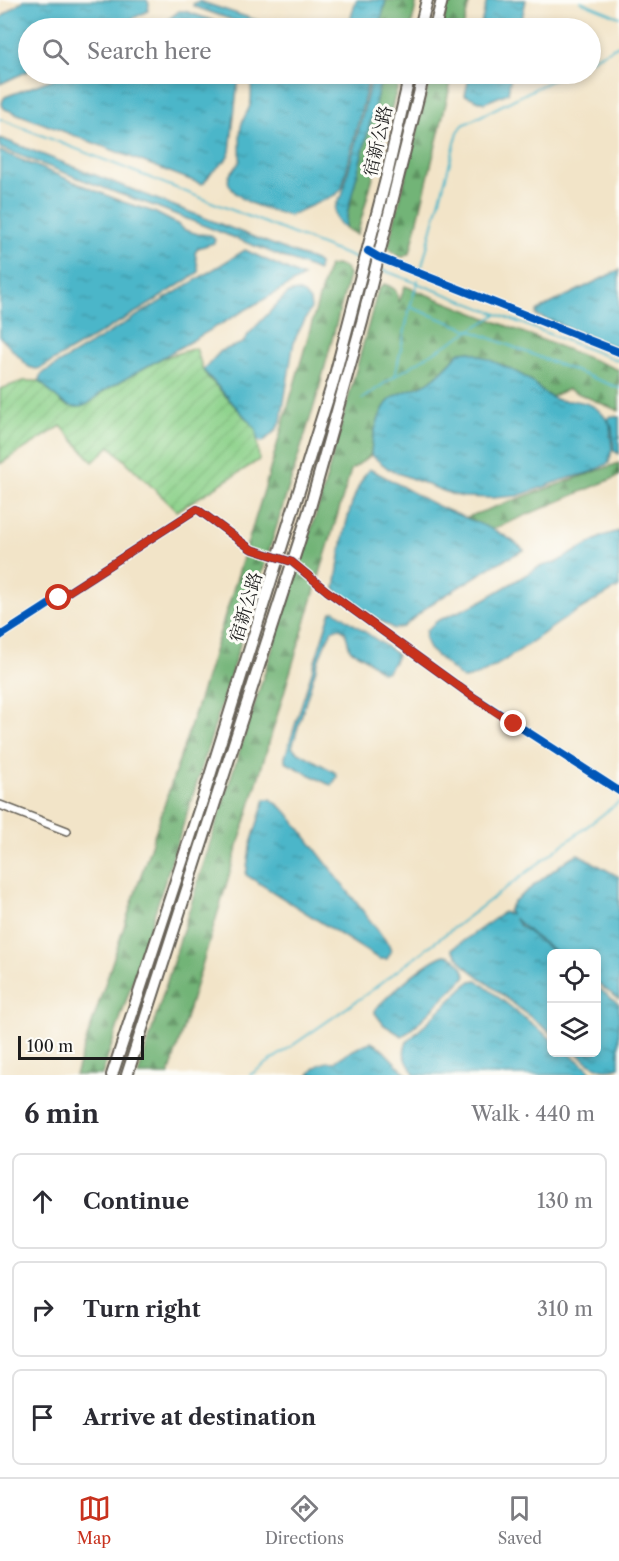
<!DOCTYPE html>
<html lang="en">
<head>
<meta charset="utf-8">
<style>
	body { margin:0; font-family:"Libre Caslon Text","Noto Serif SC",serif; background:#f7f7f7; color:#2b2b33 }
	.controls { position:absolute; right:18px; bottom:18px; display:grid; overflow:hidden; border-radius:9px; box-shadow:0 3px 9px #0003 }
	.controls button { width:54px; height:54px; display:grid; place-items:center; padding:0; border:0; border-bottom:2px solid #e1e1e2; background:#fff; color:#2b2b33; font:30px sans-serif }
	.scale { position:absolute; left:18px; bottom:15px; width:126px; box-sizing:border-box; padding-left:6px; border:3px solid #1c1c1c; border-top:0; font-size:16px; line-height:21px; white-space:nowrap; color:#1c1c1c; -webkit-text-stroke:4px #fdfcf7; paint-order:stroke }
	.stop { position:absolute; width:18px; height:18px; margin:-14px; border:4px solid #c8321e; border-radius:50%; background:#fff }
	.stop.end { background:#c8321e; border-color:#fff; box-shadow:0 2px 6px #0008 }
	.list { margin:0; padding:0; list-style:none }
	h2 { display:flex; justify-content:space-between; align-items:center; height:78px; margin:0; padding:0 24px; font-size:26px }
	h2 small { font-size:20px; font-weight:400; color:#7c7c81 }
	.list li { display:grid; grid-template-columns:39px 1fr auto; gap:18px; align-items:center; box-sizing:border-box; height:96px; margin:0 12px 12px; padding:0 12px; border:2px solid #e1e1e2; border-radius:9px }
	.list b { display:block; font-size:22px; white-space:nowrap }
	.list em { font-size:20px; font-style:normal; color:#7c7c81 }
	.icon { flex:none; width:33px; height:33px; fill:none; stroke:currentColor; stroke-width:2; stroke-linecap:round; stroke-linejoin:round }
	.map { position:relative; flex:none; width:619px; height:1075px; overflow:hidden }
	.search { position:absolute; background:#fff; box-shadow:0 3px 9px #0003; left:18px; right:18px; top:18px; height:66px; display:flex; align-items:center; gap:15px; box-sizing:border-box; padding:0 21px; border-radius:33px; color:#7c7c81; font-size:22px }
	.sheet { height:402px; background:#fff }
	nav { display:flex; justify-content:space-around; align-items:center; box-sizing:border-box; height:84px; border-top:2px solid #e1e1e2; background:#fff; font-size:16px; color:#7c7c81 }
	nav a { display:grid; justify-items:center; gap:3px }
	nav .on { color:#c8321e }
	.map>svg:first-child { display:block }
</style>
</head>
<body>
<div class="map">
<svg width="619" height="1075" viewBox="0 0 619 1075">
	<defs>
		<pattern id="forest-firs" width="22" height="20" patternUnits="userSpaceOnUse" patternTransform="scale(1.5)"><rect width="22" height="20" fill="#72b477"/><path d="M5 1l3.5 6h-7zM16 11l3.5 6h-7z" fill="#5d9261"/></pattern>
		<pattern id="garden-furrows" width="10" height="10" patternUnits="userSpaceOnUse" patternTransform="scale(1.5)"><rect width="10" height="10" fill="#8dd28b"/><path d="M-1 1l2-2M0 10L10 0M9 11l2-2" fill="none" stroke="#79b477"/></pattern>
		<pattern id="water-ripples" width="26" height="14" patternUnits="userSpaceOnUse" patternTransform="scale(1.5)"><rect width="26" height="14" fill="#4cb6c9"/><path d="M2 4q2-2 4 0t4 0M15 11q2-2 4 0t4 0" fill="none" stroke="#3e93a2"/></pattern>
	</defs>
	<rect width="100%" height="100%" fill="#fdfcf7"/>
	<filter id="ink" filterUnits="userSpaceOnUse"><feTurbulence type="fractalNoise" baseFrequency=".0167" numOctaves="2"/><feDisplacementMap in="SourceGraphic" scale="12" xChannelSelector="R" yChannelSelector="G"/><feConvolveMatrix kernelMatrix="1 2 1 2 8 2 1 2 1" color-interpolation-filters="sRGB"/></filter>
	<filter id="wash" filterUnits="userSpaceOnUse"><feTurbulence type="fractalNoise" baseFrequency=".008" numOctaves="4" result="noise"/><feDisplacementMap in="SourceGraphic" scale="24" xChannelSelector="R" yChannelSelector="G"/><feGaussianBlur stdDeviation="1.35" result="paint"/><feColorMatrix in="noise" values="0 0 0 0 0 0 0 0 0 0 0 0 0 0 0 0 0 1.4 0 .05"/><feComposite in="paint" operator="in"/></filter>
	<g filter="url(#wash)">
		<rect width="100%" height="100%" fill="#f2e4c8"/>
		<path fill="url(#forest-firs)" stroke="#47684a" stroke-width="1.5" d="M386,0h31l-6,28h-32z
			M448,0h22l-7,28h-21z
			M382,74h19l-44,161 -12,-7 3,-18z
			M431,74h22l-43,179 -7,4 -6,-2 -9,-8z
			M336,265l10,3 3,7 -31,118 -117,377 -99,305h-27l125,-378 65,-210 60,-210 4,-11z
			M384,284c12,4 13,7 15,19l6,-17 214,84v41l-51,-22 -17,8 -10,-6 -12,-12 -69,-27c-9,10 -18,21 -30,29 -11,8 -28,9 -39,18 -12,10 -20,41 -20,56l-20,15 -182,605h-31l77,-248 106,-329 57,-208z
			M619,463v13l-128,54 -27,-12z"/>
		<path fill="url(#garden-furrows)" stroke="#547754" stroke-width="1.5" d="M196,348l7,22 4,6 49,53 3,31 -82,51 -67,-65 -17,16 -32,-36 -61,38v-75l23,-8h17l22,22 6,3 17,-1 17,-13 60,-34z"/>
		<path fill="url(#water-ripples)" stroke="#346972" stroke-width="1.5" d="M24,0h123l2,4 -1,7 -35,17h-85v43l-28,13v-66z
			M356,0h30l-7,28h-31z
			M487,0h39l-6,28h-40z
			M199,1l81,27h-25l-60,-21 -2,-3z
			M179,11h6l49,17h-81l11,-5z
			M64,74h177l-4,15 -7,63 -5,9 -14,12 -7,10 -3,1 -196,-75c-4,-4 -4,-7 0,-12l56,-21z
			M253,74h104l10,4v9l-25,101 -5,6 -48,22c-19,-7 -50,-11 -60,-32 -4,-10 9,-16 11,-24 1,-11 -1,-22 1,-33 1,-10 9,-16 10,-26 1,-9 -1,-18 2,-27z
			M366,74h16v2l-34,134 -3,18c-13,-9 -13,-21 -3,-32l29,-116z
			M470,74h41l-3,19 -24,10 -19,-8z
			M0,138l315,123 4,3 -1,7 -161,-64 -40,-14 -117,-45z
			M0,151l123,51 31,10 23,12 8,6 13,4 13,1 4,5 -1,3 -16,5 -3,5 4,19 -49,32 -109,64 -5,1 -7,-2 -29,-30z
			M245,250l58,27 -201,115c-5,4 -10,10 -16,13 -19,9 -34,-12 -46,-24v-5l6,-5z
			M619,270v79l-83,-34 1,-4 3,-2z
			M297,291l7,3 6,7 1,7 -17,33 -13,80 -5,9 -13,12 -5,-1 -2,-12 -53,-59 18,-19 22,-8 5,-8 32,-34 9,-8z
			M469,351c18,8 43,17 59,28 8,5 13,13 21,17 12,7 15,4 27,5 16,2 25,9 33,22l-1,-5 3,-2 8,1v37l-5,-3 -2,-23 -2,-5 2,27 -3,13 -17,9 -30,8 -18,7 -27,9 -25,2 -29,-1 -12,-3 -61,-24 -19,-15c0,-15 8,-46 20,-56 11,-9 28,-10 39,-18 12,-8 21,-19 30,-29z
			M369,469c22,10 43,24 65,35 29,15 65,23 90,46l-28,14 -65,40 -28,23 -9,2 -53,-33 -6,-7c5,-35 12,-92 34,-120z
			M619,531v56c-19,11 -38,21 -56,33 -23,15 -75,57 -100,59l-34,-30 -4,-10 1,-8 11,-10 41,-18 61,-36 18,-5 46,-26z
			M335,611l62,43c-1,7 -6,13 -11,18h-4l-20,-16 -12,-6 -5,-19 -5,-3 -8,2 -8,16 -7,19 -25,82 3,3 41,23 1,4 -5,8 -4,-1 -43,-22v-5l44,-140 2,-5z
			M265,799h6l16,13 102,133 2,7 -4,7h-8l-133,-84 4,-28z
			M578,854l41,23v122l-22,-16 -1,-29 -38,-1 -25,-18 -19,-17 5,7 36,28 -3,1 -1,79 -87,-68 -12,-16 48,-34 3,-3 7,2 -2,-3 6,-10 54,-42z
			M445,955c12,1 17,11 21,21l-56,55 -8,5 -18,-11 -9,-12v-4c14,-14 51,-49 70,-54z
			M477,980l74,59 1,13 16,1 20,15 4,7h-177c-7,-11 -15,-21 -8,-33l60,-58 4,-3z
			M597,987l22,17v63c-18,8 -29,-4 -43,-14l20,-1z
			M371,1042l10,6 26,27h-98c7,-10 14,-14 26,-13 4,-5 29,-18 36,-20z"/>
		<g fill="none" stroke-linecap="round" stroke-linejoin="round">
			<path stroke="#4cb6c9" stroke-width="2" d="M580,1l39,16
				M590,60l29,-15
				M0,119l357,140
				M422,266l36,-134 5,-7 101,-51
				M383,270l236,91
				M410,307l209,81
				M395,376l15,-69 8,-27
				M362,399l33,-23 102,-62
				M250,1075l118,-82 251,-191"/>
		</g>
	</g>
	<g filter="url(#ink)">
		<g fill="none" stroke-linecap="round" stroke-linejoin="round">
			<g stroke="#676258" stroke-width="10">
				<path id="minor" d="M368,251l10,6 241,95
					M0,636l197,-127 54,40 41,13 35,29 145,105 147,95
					M0,805l67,26"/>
			</g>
			<g stroke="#676258" stroke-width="14">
				<path id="trunk" d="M420,28l7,-28
					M435,28l7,-28
					M112,1075l91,-277 131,-419 52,-200 24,-105
					M127,1075l182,-564 53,-189 62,-248"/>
			</g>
			<use href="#minor" stroke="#fff" stroke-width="7"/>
			<use href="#trunk" stroke="#fff" stroke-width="10"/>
			<g stroke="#fdfcf7" stroke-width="11">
				<path id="cycleway" d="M368,251l10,6 241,95
					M0,636l197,-127 54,40 41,13 35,29 145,105 147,95"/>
			</g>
			<use href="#cycleway" stroke="#0057b8" stroke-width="8"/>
		</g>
	</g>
	<g fill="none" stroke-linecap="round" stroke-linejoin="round" filter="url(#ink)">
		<path stroke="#c8321e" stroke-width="8" d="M59,598l138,-89 54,40 41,13 35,29 145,105 42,28"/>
	</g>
	<g text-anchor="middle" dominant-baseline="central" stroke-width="6" stroke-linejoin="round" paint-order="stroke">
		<g font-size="18" fill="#1c1c1c" stroke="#fdfcf7">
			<text transform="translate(378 141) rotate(-77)">宿新公路</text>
			<text transform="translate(246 607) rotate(-73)">宿新公路</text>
		</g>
	</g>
</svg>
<div class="controls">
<button><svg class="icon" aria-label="locate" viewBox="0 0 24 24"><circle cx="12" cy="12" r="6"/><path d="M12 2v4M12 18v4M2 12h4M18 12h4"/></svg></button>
<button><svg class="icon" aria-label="layers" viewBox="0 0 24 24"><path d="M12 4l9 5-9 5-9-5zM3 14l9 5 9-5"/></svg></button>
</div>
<div class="scale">100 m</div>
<div class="stop" style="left:59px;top:598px"></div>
<div class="stop end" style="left:514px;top:724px"></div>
<div class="search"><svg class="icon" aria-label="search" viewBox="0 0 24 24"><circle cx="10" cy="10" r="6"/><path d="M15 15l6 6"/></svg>Search here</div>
</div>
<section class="sheet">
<h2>6 min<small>Walk · 440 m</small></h2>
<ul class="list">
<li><svg class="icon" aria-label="ahead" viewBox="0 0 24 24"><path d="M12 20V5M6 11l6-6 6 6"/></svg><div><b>Continue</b></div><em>130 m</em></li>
<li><svg class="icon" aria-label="right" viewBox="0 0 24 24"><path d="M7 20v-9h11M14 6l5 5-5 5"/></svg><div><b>Turn right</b></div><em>310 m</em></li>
<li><svg class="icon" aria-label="arrive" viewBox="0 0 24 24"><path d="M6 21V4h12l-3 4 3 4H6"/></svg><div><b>Arrive at destination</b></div></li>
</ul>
</section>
<nav>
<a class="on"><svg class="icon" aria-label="map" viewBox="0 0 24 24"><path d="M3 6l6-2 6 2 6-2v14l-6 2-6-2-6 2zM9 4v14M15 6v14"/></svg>Map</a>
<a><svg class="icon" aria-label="directions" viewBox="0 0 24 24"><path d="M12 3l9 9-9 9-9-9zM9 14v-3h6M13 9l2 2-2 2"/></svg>Directions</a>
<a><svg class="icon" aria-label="saved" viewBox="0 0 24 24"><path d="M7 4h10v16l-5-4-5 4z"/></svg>Saved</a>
</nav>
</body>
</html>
